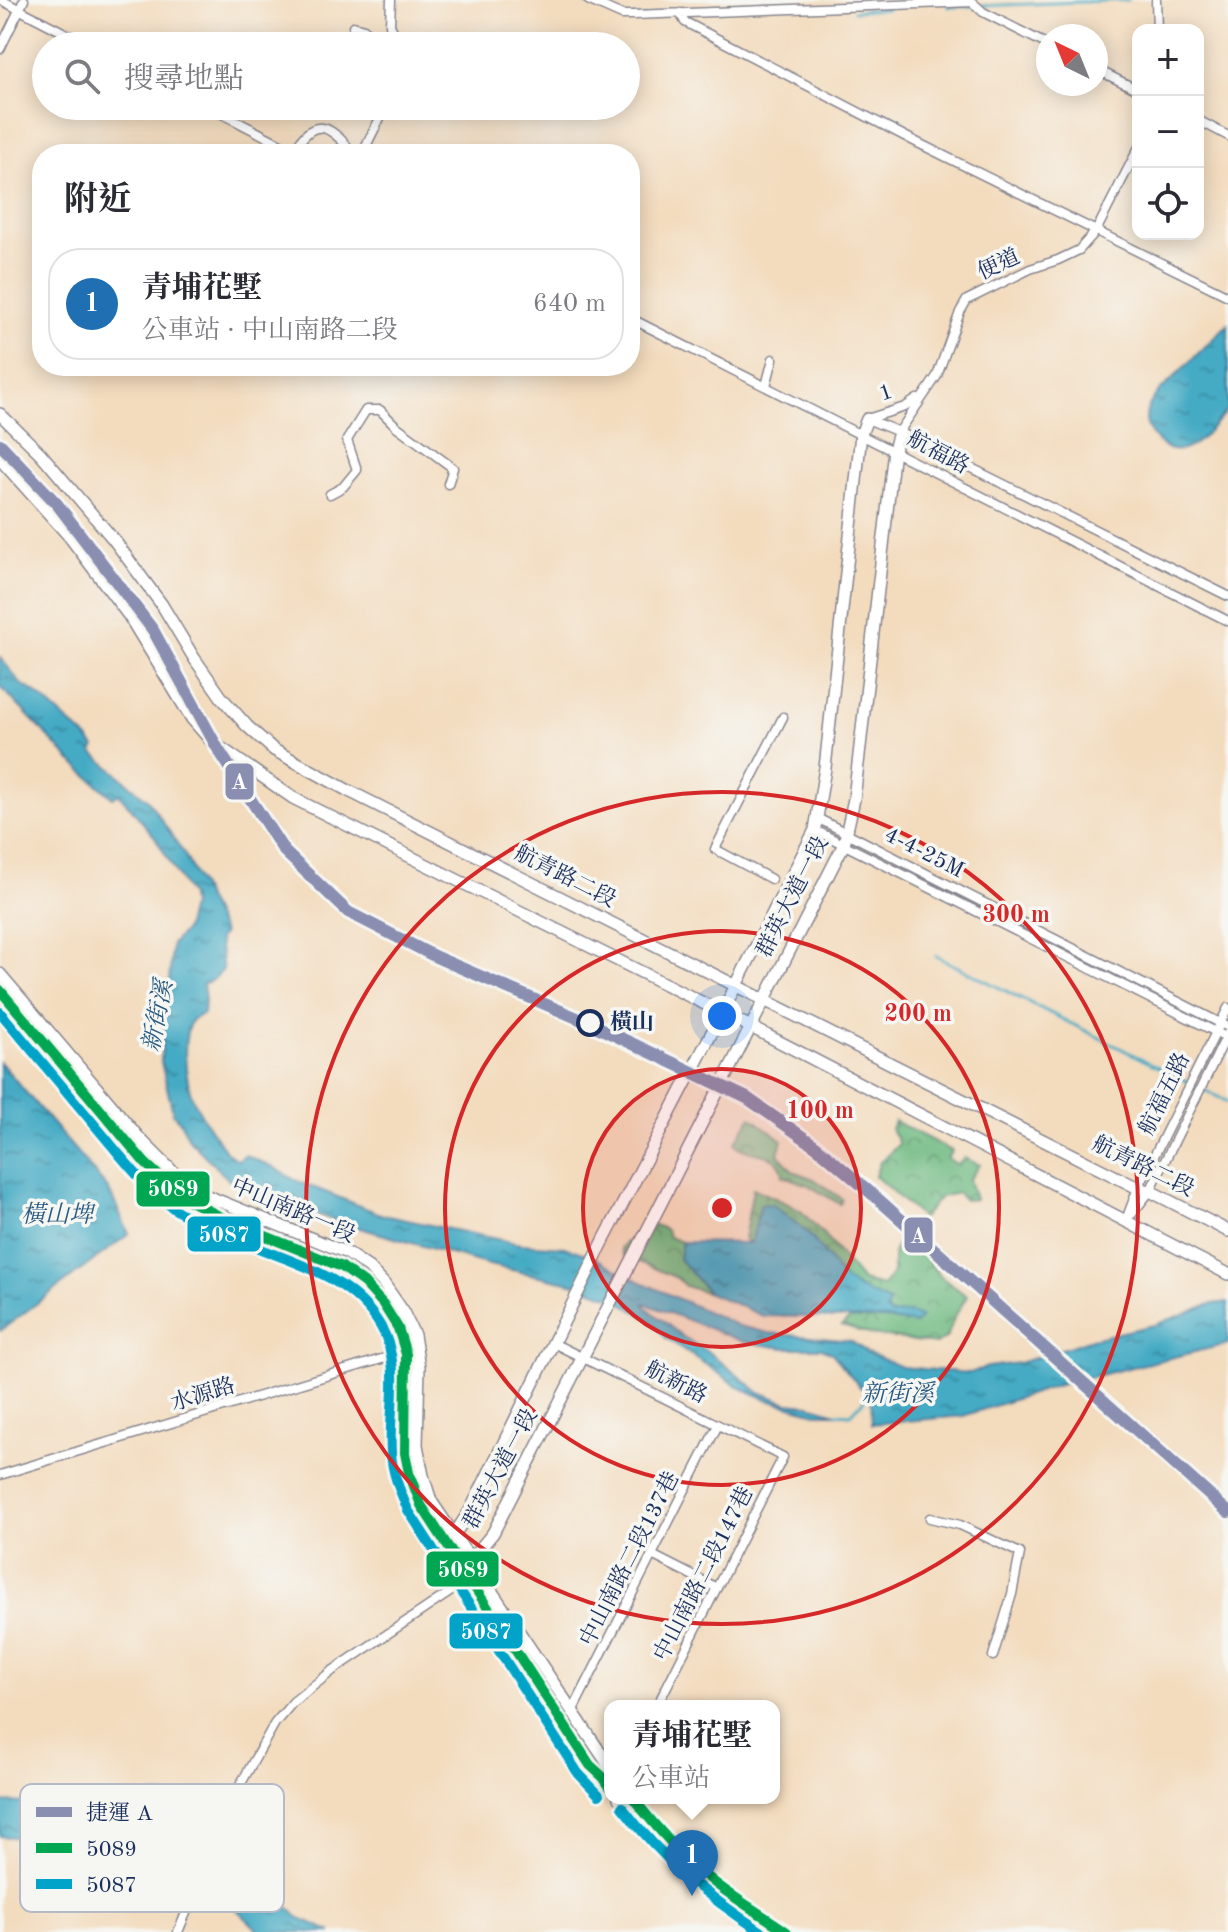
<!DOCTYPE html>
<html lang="zh-TW">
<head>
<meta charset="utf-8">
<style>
	body { margin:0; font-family:"Old Standard TT","Noto Serif TC",serif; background:#f2f2f3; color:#2b2b33 }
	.controls { position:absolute; right:24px; top:24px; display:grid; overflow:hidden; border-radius:16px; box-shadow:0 4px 20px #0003 }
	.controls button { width:72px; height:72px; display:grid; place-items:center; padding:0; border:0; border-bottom:2px solid #e1e1e2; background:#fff; color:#2b2b33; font:40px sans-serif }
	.compass { position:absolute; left:1036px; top:24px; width:72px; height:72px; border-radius:50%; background:#fff; box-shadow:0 4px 20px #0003; rotate:317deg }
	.you { position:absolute; left:722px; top:1016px; width:28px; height:28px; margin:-20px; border:6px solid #fff; border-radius:50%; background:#1a73e8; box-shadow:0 0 0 12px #1a73e833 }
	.badge { display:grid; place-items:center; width:52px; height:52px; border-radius:50%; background:#1f6fb2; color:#fff; font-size:26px; font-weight:700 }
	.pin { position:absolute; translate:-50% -66px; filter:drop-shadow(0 2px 4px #0008) }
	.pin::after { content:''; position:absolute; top:42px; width:28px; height:24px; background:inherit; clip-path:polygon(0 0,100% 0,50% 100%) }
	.popup { position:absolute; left:604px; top:1700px; width:176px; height:104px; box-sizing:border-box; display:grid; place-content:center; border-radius:16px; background:#fff; filter:drop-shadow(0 2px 6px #0005); font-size:26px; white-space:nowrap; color:#7c7c81 }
	.popup b { font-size:30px; color:#2b2b33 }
	.popup::after { content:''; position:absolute; left:50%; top:100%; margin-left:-16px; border:16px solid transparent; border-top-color:#fff }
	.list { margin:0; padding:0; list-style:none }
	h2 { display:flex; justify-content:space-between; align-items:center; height:104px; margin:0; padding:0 32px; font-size:34px }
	h2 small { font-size:26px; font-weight:400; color:#7c7c81 }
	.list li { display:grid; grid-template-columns:52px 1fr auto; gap:24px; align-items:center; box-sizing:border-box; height:112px; margin:0 16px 16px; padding:0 16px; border:2px solid #e1e1e2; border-radius:32px }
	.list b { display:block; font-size:30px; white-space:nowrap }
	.list p { margin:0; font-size:26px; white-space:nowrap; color:#7c7c81 }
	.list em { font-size:26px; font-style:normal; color:#7c7c81 }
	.icon { flex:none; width:44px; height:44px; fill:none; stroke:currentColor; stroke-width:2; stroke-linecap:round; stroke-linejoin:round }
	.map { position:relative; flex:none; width:1228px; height:1932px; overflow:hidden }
	.search { position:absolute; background:#fff; box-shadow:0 4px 20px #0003; left:32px; top:32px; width:608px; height:88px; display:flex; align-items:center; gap:20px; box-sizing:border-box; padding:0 28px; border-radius:44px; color:#7c7c81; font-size:30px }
	.panel { position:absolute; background:#fff; box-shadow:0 4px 20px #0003; left:32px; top:144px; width:608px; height:232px; border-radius:32px }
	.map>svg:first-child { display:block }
</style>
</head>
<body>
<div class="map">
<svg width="1228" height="1932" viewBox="0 0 1228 1932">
	<defs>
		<pattern id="forest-crowns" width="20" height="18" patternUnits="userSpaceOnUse" patternTransform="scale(2)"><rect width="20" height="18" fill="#6eb980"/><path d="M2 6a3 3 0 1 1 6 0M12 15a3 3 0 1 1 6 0" fill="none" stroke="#5a976c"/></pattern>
		<pattern id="water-ripples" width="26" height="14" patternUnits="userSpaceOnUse" patternTransform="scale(2)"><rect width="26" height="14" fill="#44aac4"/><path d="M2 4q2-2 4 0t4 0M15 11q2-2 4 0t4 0" fill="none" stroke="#388ba2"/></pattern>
	</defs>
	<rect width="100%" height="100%" fill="#f6f6f2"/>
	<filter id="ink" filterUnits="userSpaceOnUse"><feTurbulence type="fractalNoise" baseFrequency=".0125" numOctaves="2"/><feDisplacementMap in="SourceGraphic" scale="16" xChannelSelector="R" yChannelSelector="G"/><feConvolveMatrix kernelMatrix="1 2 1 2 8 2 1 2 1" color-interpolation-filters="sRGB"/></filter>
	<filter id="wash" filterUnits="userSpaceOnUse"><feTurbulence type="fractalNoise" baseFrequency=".006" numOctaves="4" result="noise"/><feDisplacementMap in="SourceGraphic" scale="32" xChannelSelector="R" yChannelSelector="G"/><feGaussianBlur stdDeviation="1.8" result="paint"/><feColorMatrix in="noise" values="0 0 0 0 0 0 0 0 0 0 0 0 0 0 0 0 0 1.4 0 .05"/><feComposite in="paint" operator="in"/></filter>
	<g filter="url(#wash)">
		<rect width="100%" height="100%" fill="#f3dbbd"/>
		<path fill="url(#forest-crowns)" stroke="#44746f" stroke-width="2" d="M751,1117l31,23 -4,14 15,17 21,8 28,20 -2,5 -34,-20 -23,-8c-2,-29 -34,-16 -48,-33z
			M894,1121l58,30 -5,7 11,7 6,-7 16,7 -11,15 6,19 -11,1 -6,-7 -18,4 -18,21 -47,-42 5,-14 19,-18 -8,-15z
			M753,1188l35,16 13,7 24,25 37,45 21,5 10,-13v-20l5,-10 27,14 16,20 26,19 -13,22 -7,19 -11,7 -64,-9 -30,-9 8,-7h35l29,4 -5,-10 -19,3 -4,-6 3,-8 -29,-13 -15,-9 -37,-47 -57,10 -7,-4z
			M654,1225l11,4 4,8 13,5 -3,17 30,34 -24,-7 -8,-8 -54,-23 -2,-7 5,-6 11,5z"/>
		<path fill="url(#water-ripples)" stroke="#306c91" stroke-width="2" d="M1228,324v85c-12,13 -26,33 -42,40 -18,7 -40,-13 -40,-31 0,-9 5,-16 10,-23z
			M0,657l21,27 14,8 53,47 7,8 -3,5 56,48 37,55 38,78 -4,6 4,31 -10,10 -10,4 2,17 -2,13 -11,5c-11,19 -7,53 -1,75 5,14 14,27 22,39 8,11 12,21 25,27l7,-5 28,12 22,13 88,35 137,29 45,3 27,9 36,20 111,50 30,7 82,8 17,12 34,14 68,6 18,-6 31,-4 73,-24 62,-14 57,-21 17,-2v42l-166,40 -99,32 -91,8 -1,-31 -11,-6 -28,-34 -10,-5h-38l-40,-6 -100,-39 2,4 37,30 28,17 48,38 29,11 22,2 26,8h-19l-46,-12 -30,-13 -75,-50 -16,-18 -36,-22 -38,-14 -87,-19 -150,-43 -90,-31 -21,-12 -38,-38 -9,-18 -8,-10 -12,-51 3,-53 5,-26 3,-39 13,-14 6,-24 -1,-10 -35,-59 -36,-43 -6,4 -43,-38 -70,-74z
			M0,1062l109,128 20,44 -129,97z
			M761,1204l12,1 35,28 37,47 15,9 29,13 -3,8 4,5 19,-2 12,4 -6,7 -30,-5 -122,-3 -54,-23 -30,-34 3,-17 69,1z
			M163,1795l43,18 54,66 38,38 34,15h-72l-37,-36 -35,-28 -20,-25 -39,-11 -40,11 -89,-7v-34l28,1z"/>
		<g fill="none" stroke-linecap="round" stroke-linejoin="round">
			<path stroke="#44aac4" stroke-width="3" d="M577,0l20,8
				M980,6l148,-6
				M948,7l24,-1
				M854,11l33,-2
				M623,18h28
				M936,956l292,146
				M836,1413l15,1 20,-21"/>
		</g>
	</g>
	<g filter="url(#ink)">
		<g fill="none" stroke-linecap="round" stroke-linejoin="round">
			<g stroke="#87858e" stroke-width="11">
				<path id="street" d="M1,0l89,46
					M391,0l-1,25 11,21
					M588,0l34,15h12l338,-13 11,10 65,33
					M1156,0l1,30
					M680,13l5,9 229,119 314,155
					M353,26l11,3 18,17
					M0,49l24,-49
					M1096,69l42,21
					M207,106l87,45c21,-39 38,-23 60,3
					M1198,120l30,16
					M362,154l24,-48
					M630,318c200,100 399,202 598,303
					M766,386l7,-27
					M867,419l32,13 329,164
					M867,419l38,-12 12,-8
					M899,432l38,-56 23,-64 7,-12 63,-31 28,-9 21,-10 17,-19 42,-82
					M330,494l13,-7 14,-17 -10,-30 19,-30h14l16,16 57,42 -5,16
					M817,818l411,209
					M815,830l411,207
					M771,879l-56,-30 68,-132
					M1132,1214l18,-23 78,-158
					M1126,1220l12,-32 90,-180
					M553,1343l230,114 -126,249
					M0,1475l408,-124
					M930,1518l30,7 60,28 -8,41 -19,62
					M652,1555l65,33
					M573,1710l145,-285
					M178,1932l61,-145 36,-64 18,-21 39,-31 139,-93"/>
			</g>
			<g stroke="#87858e" stroke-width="14">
				<path id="secondary" d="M0,414l41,40 73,86 48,65 32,53 28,40 25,28 27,24 73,40 791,398 12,3 78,40
					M0,459l69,77 60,80 63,103 19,22 82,57 456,228 479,248
					M0,974l140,165 42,42 23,14 142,58 22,15 15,16 18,26 12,25 5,32 -2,78 6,31 8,25 179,266
					M0,990l145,173 37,34 49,25 111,45c29,18 59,51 64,87 4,32 -4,66 -1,99 1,18 9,35 16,52l169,260 13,12 7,10
					M447,1545l23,-34 134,-271 118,-227 93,-183 10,-62 36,-334 6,-15
					M465,1572l5,-11 23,-28 351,-689 10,-45 40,-349 5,-18
					M619,1798l68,76 80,58
					M633,1798c28,37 59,69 97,96 18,13 38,24 57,38"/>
			</g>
			<use href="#street" stroke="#fff" stroke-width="8"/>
			<use href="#secondary" stroke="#fff" stroke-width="11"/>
			<g stroke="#f6f6f2" stroke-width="16">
				<path id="bus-1" d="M0,990l145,173 37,34 49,25 111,45 22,16 19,21 15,24 8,26 -1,99 4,20 12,32 169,260 13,12 7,10
					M633,1798c24,31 51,60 82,85 23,18 48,32 72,49"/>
			</g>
			<g stroke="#f6f6f2" stroke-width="16">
				<path id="bus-2" d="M0,1012c33,39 65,78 98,117 23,27 46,58 75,79 14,10 33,17 49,25 56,27 126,36 159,94 22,38 7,84 10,125 1,21 9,39 17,58l170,263 21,22
					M622,1807c42,54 83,88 140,125"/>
			</g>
			<use href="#bus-1" stroke="#00a651" stroke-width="10"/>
			<use href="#bus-2" stroke="#01a3c8" stroke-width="10"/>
			<g stroke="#f6f6f2" stroke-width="18">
				<path id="metro-1" d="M0,444l57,60 96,126 65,119 66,102 64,61 88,45 155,67 156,74 70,49 61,52 350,313"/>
			</g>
			<use href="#metro-1" stroke="#8a8eb0" stroke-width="12"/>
		</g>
	</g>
	<circle cx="722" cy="1208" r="139" fill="#d62828" fill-opacity=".12"/>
	<g fill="none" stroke="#d62828" stroke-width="4">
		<circle cx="722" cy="1208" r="139"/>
		<circle cx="722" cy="1208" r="277"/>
		<circle cx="722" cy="1208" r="416"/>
	</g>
	<circle fill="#f6f6f2" stroke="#1b2f5e" stroke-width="4" cx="590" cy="1023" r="12"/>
	<g text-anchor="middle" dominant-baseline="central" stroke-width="7" stroke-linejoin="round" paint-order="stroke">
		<g font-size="22" fill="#1b2f5e" stroke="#f6f6f2">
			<text transform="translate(999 265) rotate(-25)">便道</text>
			<text transform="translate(886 393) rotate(-19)">1</text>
			<text transform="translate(938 453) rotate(28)">航福路</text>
			<text transform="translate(924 853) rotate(27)">4-4-25M</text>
			<text transform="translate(565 877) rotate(27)">航青路二段</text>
			<text transform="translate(793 897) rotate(-63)">群英大道一段</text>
			<text transform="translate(1165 1094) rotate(-64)">航福五路</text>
			<text transform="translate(1143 1167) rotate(26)">航青路二段</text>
			<text transform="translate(293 1211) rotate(23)">中山南路一段</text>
			<text transform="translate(676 1383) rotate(27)">航新路</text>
			<text transform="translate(203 1395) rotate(-17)">水源路</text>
			<text transform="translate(501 1469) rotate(-62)">群英大道一段</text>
			<text transform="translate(630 1559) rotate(-63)">中山南路二段137巷</text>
			<text transform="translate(704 1574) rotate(-63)">中山南路二段147巷</text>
		</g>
		<g font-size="22" font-weight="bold" fill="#1b2f5e" stroke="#f6f6f2" text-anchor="start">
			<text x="610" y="1023">橫山</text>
		</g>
		<g font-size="24" font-style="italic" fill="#295a82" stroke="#f6f6f2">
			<text transform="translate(159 1016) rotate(-79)">新街溪</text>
			<text x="57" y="1216">橫山埤</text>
			<text x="898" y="1395">新街溪</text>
		</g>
	</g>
	<rect x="20" y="1784" width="264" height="128" rx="12" fill="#f6f6f2" stroke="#b4bac6" stroke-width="2"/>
	<rect x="36" y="1807" width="36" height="10" fill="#8a8eb0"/>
	<rect x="36" y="1843" width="36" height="10" fill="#00a651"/>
	<rect x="36" y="1879" width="36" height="10" fill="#01a3c8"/>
	<g font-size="22" fill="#1b2f5e">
		<text x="86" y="1820">捷運 A</text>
		<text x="86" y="1856">5089</text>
		<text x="86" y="1892">5087</text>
	</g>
	<circle cx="722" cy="1208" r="12" fill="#d62828" stroke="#f6f6f2" stroke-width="4"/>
	<g font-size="24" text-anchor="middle" font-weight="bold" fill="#d62828" stroke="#f6f6f2" stroke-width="7" stroke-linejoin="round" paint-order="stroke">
		<text x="1016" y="922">300 m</text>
		<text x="918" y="1021">200 m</text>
		<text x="820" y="1118">100 m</text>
	</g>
	<g stroke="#f6f6f2" stroke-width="3">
		<rect x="224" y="762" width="31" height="39" rx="8" fill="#8a8eb0"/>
		<rect x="135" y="1170" width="76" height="38" rx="8" fill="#00a651"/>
		<rect x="186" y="1215" width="76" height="38" rx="8" fill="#01a3c8"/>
		<rect x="903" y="1216" width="31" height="38" rx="8" fill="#8a8eb0"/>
		<rect x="425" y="1550" width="75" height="38" rx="8" fill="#00a651"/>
		<rect x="448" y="1612" width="76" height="38" rx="8" fill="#01a3c8"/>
	</g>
	<g font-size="22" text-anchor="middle" font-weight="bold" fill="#fff">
		<text x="239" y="789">A</text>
		<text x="173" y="1196">5089</text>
		<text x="224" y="1242">5087</text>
		<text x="918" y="1243">A</text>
		<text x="463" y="1577">5089</text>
		<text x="486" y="1639">5087</text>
	</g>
</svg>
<div class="controls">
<button>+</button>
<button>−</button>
<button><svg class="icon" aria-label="locate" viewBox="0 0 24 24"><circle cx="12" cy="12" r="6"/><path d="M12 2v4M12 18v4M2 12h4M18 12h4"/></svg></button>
</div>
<svg class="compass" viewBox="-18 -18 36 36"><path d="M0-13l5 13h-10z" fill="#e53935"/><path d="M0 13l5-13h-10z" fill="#7c7c81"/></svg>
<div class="you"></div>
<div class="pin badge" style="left:692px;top:1896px">1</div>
<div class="popup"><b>青埔花墅</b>公車站</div>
<div class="search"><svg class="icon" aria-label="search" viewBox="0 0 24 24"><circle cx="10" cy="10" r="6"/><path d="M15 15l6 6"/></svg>搜尋地點</div>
<section class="panel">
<h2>附近<small></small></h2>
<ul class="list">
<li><span class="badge">1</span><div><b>青埔花墅</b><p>公車站 · 中山南路二段</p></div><em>640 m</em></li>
</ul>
</section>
</div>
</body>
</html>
